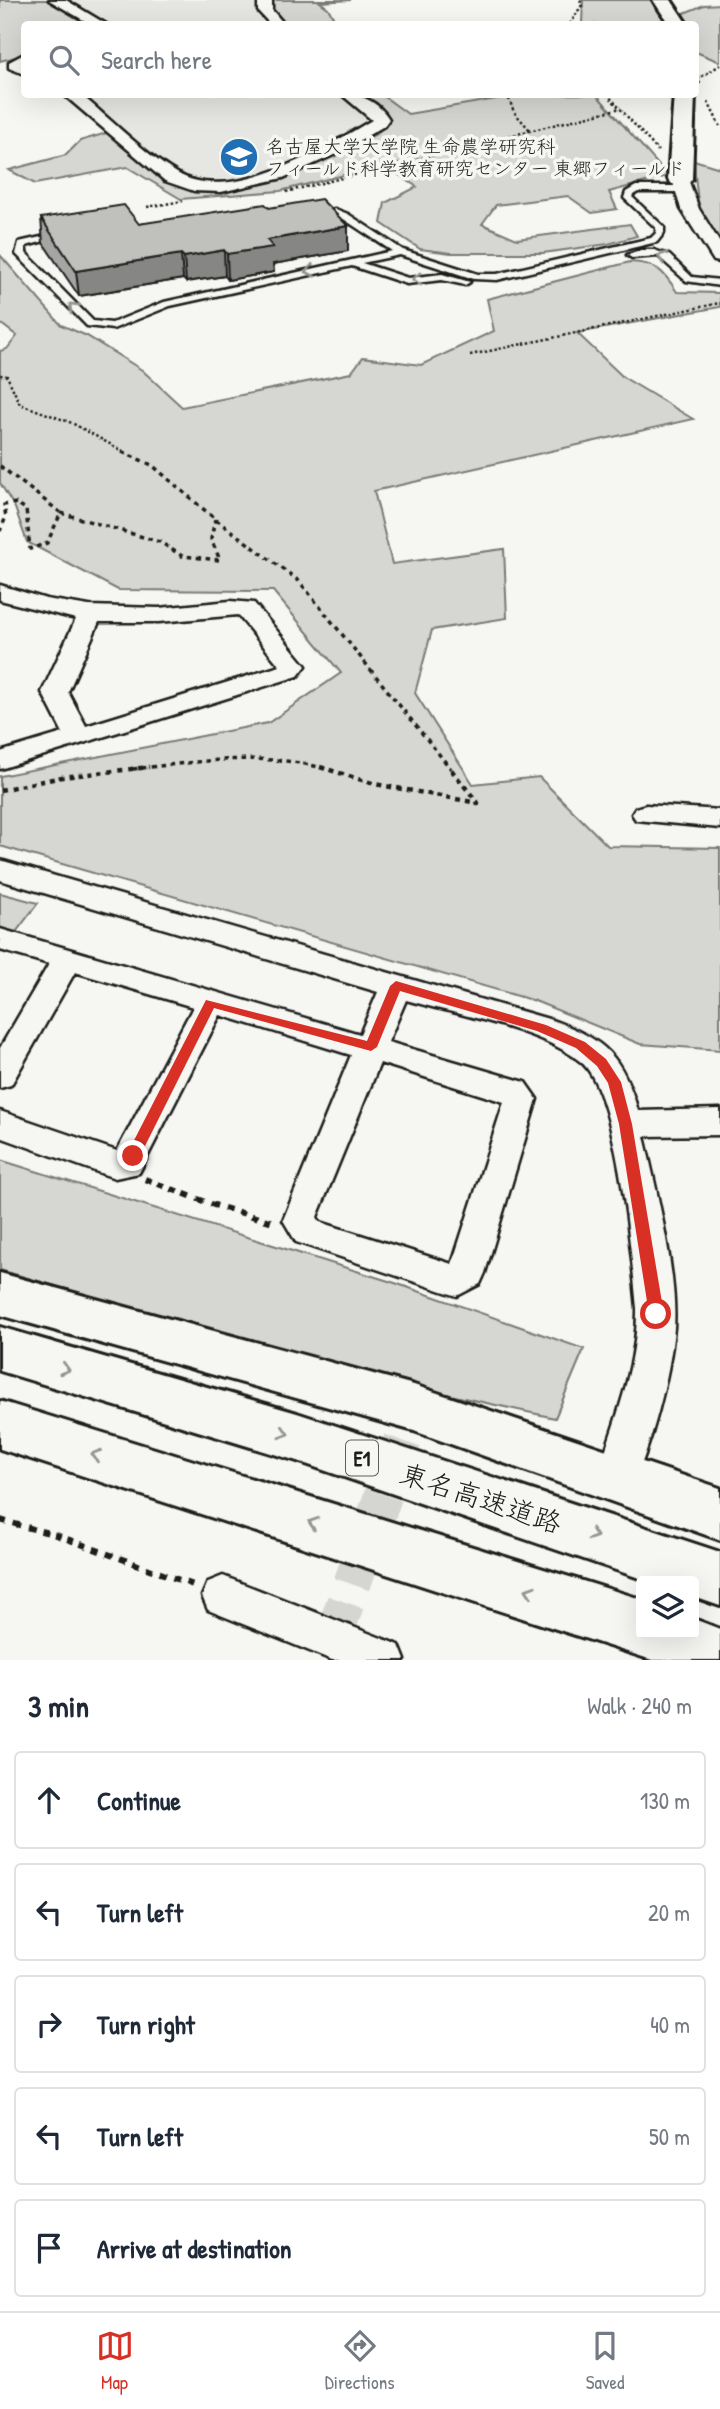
<!DOCTYPE html>
<html lang="en">
<head>
<meta charset="utf-8">
<style>
	body { margin:0; font-family:"Patrick Hand","Klee One",sans-serif; background:#f6f6f7; color:#1f2937 }
	.controls { position:absolute; right:21px; bottom:21px; display:grid; overflow:hidden; border-radius:7px; box-shadow:0 7px 28px #0002 }
	.controls button { width:63px; height:63px; display:grid; place-items:center; padding:0; border:0; border-bottom:2px solid #e0e1e3; background:#fff; color:#1f2937; font:35px sans-serif }
	.stop { position:absolute; width:21px; height:21px; margin:-16px; border:5px solid #d93025; border-radius:50%; background:#fff }
	.stop.end { background:#d93025; border-color:#fff; box-shadow:0 2px 7px #0008 }
	.list { margin:0; padding:0; list-style:none }
	h2 { display:flex; justify-content:space-between; align-items:center; height:91px; margin:0; padding:0 28px; font-size:30px }
	h2 small { font-size:23px; font-weight:400; color:#747a83 }
	.list li { display:grid; grid-template-columns:46px 1fr auto; gap:21px; align-items:center; box-sizing:border-box; height:98px; margin:0 14px 14px; padding:0 14px; border:2px solid #e0e1e3; border-radius:7px }
	.list b { display:block; font-size:26px; white-space:nowrap }
	.list em { font-size:23px; font-style:normal; color:#747a83 }
	.icon { flex:none; width:38px; height:38px; fill:none; stroke:currentColor; stroke-width:2; stroke-linecap:round; stroke-linejoin:round }
	.map { position:relative; flex:none; width:720px; height:1660px; overflow:hidden }
	.search { position:absolute; background:#fff; box-shadow:0 7px 28px #0002; left:21px; right:21px; top:21px; height:77px; display:flex; align-items:center; gap:18px; box-sizing:border-box; padding:0 24px; border-radius:7px; color:#747a83; font-size:26px }
	.sheet { height:651px; background:#fff }
	nav { display:flex; justify-content:space-around; align-items:center; box-sizing:border-box; height:98px; border-top:2px solid #e0e1e3; background:#fff; font-size:19px; color:#747a83 }
	nav a { display:grid; justify-items:center; gap:4px }
	nav .on { color:#d93025 }
	.map>svg:first-child { display:block }
</style>
</head>
<body>
<div class="map">
<svg width="720" height="1660" viewBox="0 0 720 1660">
	<rect width="100%" height="100%" fill="#f6f6f2"/>
	<filter id="ink" filterUnits="userSpaceOnUse"><feTurbulence type="fractalNoise" baseFrequency=".0143" numOctaves="2"/><feDisplacementMap in="SourceGraphic" scale="14" xChannelSelector="R" yChannelSelector="G"/><feConvolveMatrix kernelMatrix="1 2 1 2 8 2 1 2 1" color-interpolation-filters="sRGB"/></filter>
	<g filter="url(#ink)">
		<path fill="#e6e6e2" d="M35,0h252l22,24h-227l-17,-13z
			M62,95h309l31,34 -119,56 -50,6 -63,-6z"/>
		<path fill="#d6d6d2" stroke="#797977" stroke-width="2" d="M0,0h50l36,11 -5,13h-57v31l-24,6z
			M267,0h84l-31,2 8,6 6,11 -17,5h-43l-11,-18z
			M583,0h71l13,24h-85z
			M720,4v58l-24,-10v-28h-13l-4,-9 25,-10z
			M596,94l72,82 -59,16 8,17 -25,4 -24,-17 -72,9 -14,19 35,15 113,-15 7,12 -29,8 -65,9h-92l-31,-4 -39,-26 4,-20 32,-16 -33,-22 -104,26 -99,8 -54,-32 -92,17 -26,-14 57,-15 14,-14 33,-10 67,54 56,3 49,-9 93,-46 8,-21 -34,-17h30l26,19 95,-16v-3z
			M694,160l26,8v78c-23,-21 -24,-57 -26,-86z
			M0,255l61,70 26,11 55,34 40,37 169,-34 12,-16 58,8 73,-34 -7,-32 143,-37c26,1 33,8 47,30l43,1v14l-143,26 46,44 70,42 -319,72 18,73 112,-15 3,69 -75,12 -17,63 58,91 66,-7 69,69 112,2v202l-80,-6 -105,-43 -535,-155v-70l268,-53 73,-50 -68,-82 -155,-1 -91,-48 -12,-34 -15,-25v-132l7,-2 10,-13 -17,-13z
			M0,893l38,10 -25,33 -13,-4z
			M0,1160l395,123 189,66 -29,69 -155,-34 -400,-114z"/>
		<g fill="none" stroke-linecap="round" stroke-linejoin="round">
			<path stroke="#d5d5d2" stroke-width="38" stroke-dasharray="38 19" stroke-linecap="butt" d="M333,1638l81,-230"/>
			<g stroke="#1c1c1c" stroke-width="5">
				<path id="lane" d="M636,186h47l4,3 -4,3h-45l-5,3 -1,2 32,30v6l-7,9 -160,38 -23,-1 -74,-24 -38,8 46,15 34,-4 28,8 -5,3 -23,-5 -35,4 -55,-18 -182,40 -57,23 -26,-3 -71,-72 3,-12 44,-10v4l-37,10v7l67,68 19,2 52,-21 228,-51 -50,-33c-9,-4 -21,1 -28,-4l1,-2 20,-3 13,5 55,36 75,24h19l154,-36 5,-5v-5l-32,-30 2,-6z
					M644,250h10l15,5 23,22 28,3v6l-34,-5 -28,-25 -26,2 -5,-3z"/>
			</g>
			<g stroke="#1c1c1c" stroke-width="5">
				<path id="street" d="M49,0h17l40,24h-16z
					M258,0h14v10l12,14h-14l-12,-13z
					M24,54v20l-15,-6v-6z
					M63,94h17c28,23 67,62 97,79 54,33 148,-25 195,-53l-31,-26c19,0 37,7 48,25l-5,7 -46,27 -55,25 -62,14 -27,-1 -29,-10z
					M680,174l8,5 11,30 21,34v19l-6,-1 -33,-52 -9,-30z
					M0,585l46,14 43,7 70,2 71,-7 24,2 52,63 -8,10 -298,93v-17l63,-19 -21,-41 34,-73 -76,-19zM238,615l42,51 -194,60 -18,-34 31,-70h60z
					M646,805l74,5v18l-84,-8 -4,-6 4,-6z
					M0,860l552,160c53,19 71,37 86,91l82,-2v26l-76,1c12,52 34,141 30,192 -4,49 -23,117 -43,162l-14,5 -14,-5 -6,-13c17,-55 41,-112 40,-169 -5,-51 -20,-217 -56,-246 -38,-32 -126,-48 -175,-62l-18,42 137,40 12,17 -52,174 -5,11 -23,12 -161,-54 -13,-22 68,-165 -131,-40 -81,158 -24,5 -12,-4 -103,-37v-26l117,40 76,-144 -118,-35 -64,113 -11,3v-40l49,-84 -49,-14v-21l360,105 18,-42 -378,-112zM380,1063l124,39 -52,162 -132,-42 -3,-5z
					M223,1576l176,69 6,15h-73l-124,-50 -6,-14 6,-14z"/>
			</g>
			<g stroke="#1c1c1c" stroke-width="6">
				<path id="secondary" d="M653,0h18l16,24h-18z
					M674,94h21l-3,85 -4,5h-16l-4,-5z
					M0,1273l414,112 306,103v52l-306,-109 -414,-116z"/>
			</g>
			<g stroke="#1c1c1c" stroke-width="6">
				<path id="highway" d="M0,1327l297,86 423,139v54l-26,-9v-16h-46l-351,-120 -297,-90z
					M0,1401l641,198v35h53v-15l26,10v31h-68l-652,-211z"/>
			</g>
			<path stroke="#1c1c1c" stroke-width="2.5" stroke-dasharray="2.5 2.5" stroke-linecap="butt" d="M570,24l12,-19 -2,-5
				M700,84l-2,-5 22,-14
				M507,94l7,18 16,18
				M607,94l51,57
				M708,102l12,24
				M286,192l335,-84
				M147,207l36,-6
				M470,355l250,-52
				M0,375l7,1 13,28 52,19 54,30"/>
			<path stroke="#1c1c1c" stroke-width="3.5" stroke-dasharray="4.5 4.5" stroke-linecap="butt" d="M122,452l30,13 63,54 84,62 152,188
				M0,466l61,47 -14,30 -17,6 -4,-40 -10,-6 -12,2 2,12 -6,14
				M61,513l99,29 22,14 38,4 -9,-21 4,-20
				M133,769c63,-7 132,-18 193,0"/>
			<path stroke="#1c1c1c" stroke-width="4.5" stroke-dasharray="5 5" stroke-linecap="butt" d="M320,767l55,17 103,19 -29,-36
				M0,790l62,-13 87,-10"/>
			<path stroke="#1c1c1c" stroke-width="6" stroke-dasharray="7 7" stroke-linecap="butt" d="M145,1179l69,26 59,17
				M0,1520l56,15 140,51"/>
			<use href="#lane" fill="#f6f6f2" fill-rule="evenodd"/>
			<use href="#street" fill="#f6f6f2" fill-rule="evenodd"/>
			<use href="#secondary" fill="#f6f6f2" fill-rule="evenodd"/>
			<use href="#highway" fill="#f6f6f2" fill-rule="evenodd"/>
		</g>
		<path fill="#a5a5a3" stroke="#1c1c1c" stroke-width="2" d="M269,208l79,18v25l-75,13 1,8 -46,8 -3,-4 -39,6 -3,-3 -104,17 -36,-53 -2,-25 98,6z"/>
		<path fill="#868684" stroke="#1c1c1c" stroke-width="2" d="M348,226v25l-75,13 1,8 -46,8 -1,-26 40,-14z
			M224,250l1,26 -39,6 -2,-25z
			M181,254l2,25 -104,17 -3,-25z"/>
		<path fill="#c0c0bd" stroke="#1c1c1c" stroke-width="2" d="M321,199l27,27 -81,14 6,7 -46,7 -3,-4 -40,7 -3,-3 -105,17 -35,-53 83,-13 15,19 126,-20 4,4z"/>
		<defs><path id="oneway-chevron" d="M-2-3.5L2.5 0L-2 3.5" fill="none" stroke-width="1.6" stroke-linecap="round" stroke-linejoin="round" transform="scale(1.75)"/></defs>
		<g stroke="#949492">
			<use href="#oneway-chevron" transform="translate(662 257) rotate(-161)"/>
			<use href="#oneway-chevron" transform="translate(310 271) rotate(169)"/>
			<use href="#oneway-chevron" transform="translate(417 279) rotate(177)"/>
			<use href="#oneway-chevron" transform="translate(73 307) rotate(-135)"/>
			<use href="#oneway-chevron" transform="translate(65 1369) rotate(16)"/>
			<use href="#oneway-chevron" transform="translate(284 1433) rotate(16)"/>
			<use href="#oneway-chevron" transform="translate(96 1455) rotate(-163)"/>
			<use href="#oneway-chevron" transform="translate(313 1523) rotate(-162)"/>
			<use href="#oneway-chevron" transform="translate(593 1535) rotate(18)"/>
			<use href="#oneway-chevron" transform="translate(530 1591) rotate(-162)"/>
		</g>
	</g>
	<path fill="#d93025" d="M396,981l150,44 39,17 21,17 15,23 11,42 32,190 -2,4 -6,2 -7,-6 -30,-190 -11,-41 -11,-17 -21,-18 -39,-17 -137,-40 -23,56 -6,4 -157,-43 -76,152h-10l-2,-4 80,-156 161,41 23,-55z"/>
	<defs>
		<g id="university-disc" transform="scale(2.0125)"><circle r="9.5" fill="#1f6fb2" stroke="#f6f6f2"/><path d="M0-5L7-2L0 1L-7-2ZM-4 1L0 2.5L4 1V4Q0 6-4 4Z" fill="#fff"/></g>
	</defs>
	<g fill-rule="evenodd">
		<use href="#university-disc" x="239" y="157"/>
	</g>
	<g text-anchor="middle" dominant-baseline="central" stroke-width="7" stroke-linejoin="round" paint-order="stroke">
		<g font-size="19" fill="#1c1c1c" stroke="#f6f6f2" text-anchor="start">
			<text x="266" y="146">名古屋大学大学院 生命農学研究科<tspan x="266" dy="22">フィールド科学教育研究センター 東郷フィールド</tspan></text>
		</g>
		<rect fill="#f6f6f2" stroke="#5d5d5c" stroke-width="2" x="346" y="1440.5" width="32" height="35" rx="5"/>
		<g font-size="21" font-weight="bold" fill="#1c1c1c">
			<text x="362" y="1458">E1</text>
		</g>
		<g font-size="28" fill="#1c1c1c" stroke="#f6f6f2">
			<text transform="translate(481 1498) rotate(18)">東名高速道路</text>
		</g>
	</g>
</svg>
<div class="controls">
<button><svg class="icon" aria-label="layers" viewBox="0 0 24 24"><path d="M12 4l9 5-9 5-9-5zM3 14l9 5 9-5"/></svg></button>
</div>
<div class="stop" style="left:656px;top:1314px"></div>
<div class="stop end" style="left:133px;top:1156px"></div>
<div class="search"><svg class="icon" aria-label="search" viewBox="0 0 24 24"><circle cx="10" cy="10" r="6"/><path d="M15 15l6 6"/></svg>Search here</div>
</div>
<section class="sheet">
<h2>3 min<small>Walk · 240 m</small></h2>
<ul class="list">
<li><svg class="icon" aria-label="ahead" viewBox="0 0 24 24"><path d="M12 20V5M6 11l6-6 6 6"/></svg><div><b>Continue</b></div><em>130 m</em></li>
<li><svg class="icon" aria-label="left" viewBox="0 0 24 24"><path d="M17 20v-9H6M10 6l-5 5 5 5"/></svg><div><b>Turn left</b></div><em>20 m</em></li>
<li><svg class="icon" aria-label="right" viewBox="0 0 24 24"><path d="M7 20v-9h11M14 6l5 5-5 5"/></svg><div><b>Turn right</b></div><em>40 m</em></li>
<li><svg class="icon" aria-label="left" viewBox="0 0 24 24"><path d="M17 20v-9H6M10 6l-5 5 5 5"/></svg><div><b>Turn left</b></div><em>50 m</em></li>
<li><svg class="icon" aria-label="arrive" viewBox="0 0 24 24"><path d="M6 21V4h12l-3 4 3 4H6"/></svg><div><b>Arrive at destination</b></div></li>
</ul>
</section>
<nav>
<a class="on"><svg class="icon" aria-label="map" viewBox="0 0 24 24"><path d="M3 6l6-2 6 2 6-2v14l-6 2-6-2-6 2zM9 4v14M15 6v14"/></svg>Map</a>
<a><svg class="icon" aria-label="directions" viewBox="0 0 24 24"><path d="M12 3l9 9-9 9-9-9zM9 14v-3h6M13 9l2 2-2 2"/></svg>Directions</a>
<a><svg class="icon" aria-label="saved" viewBox="0 0 24 24"><path d="M7 4h10v16l-5-4-5 4z"/></svg>Saved</a>
</nav>
</body>
</html>
